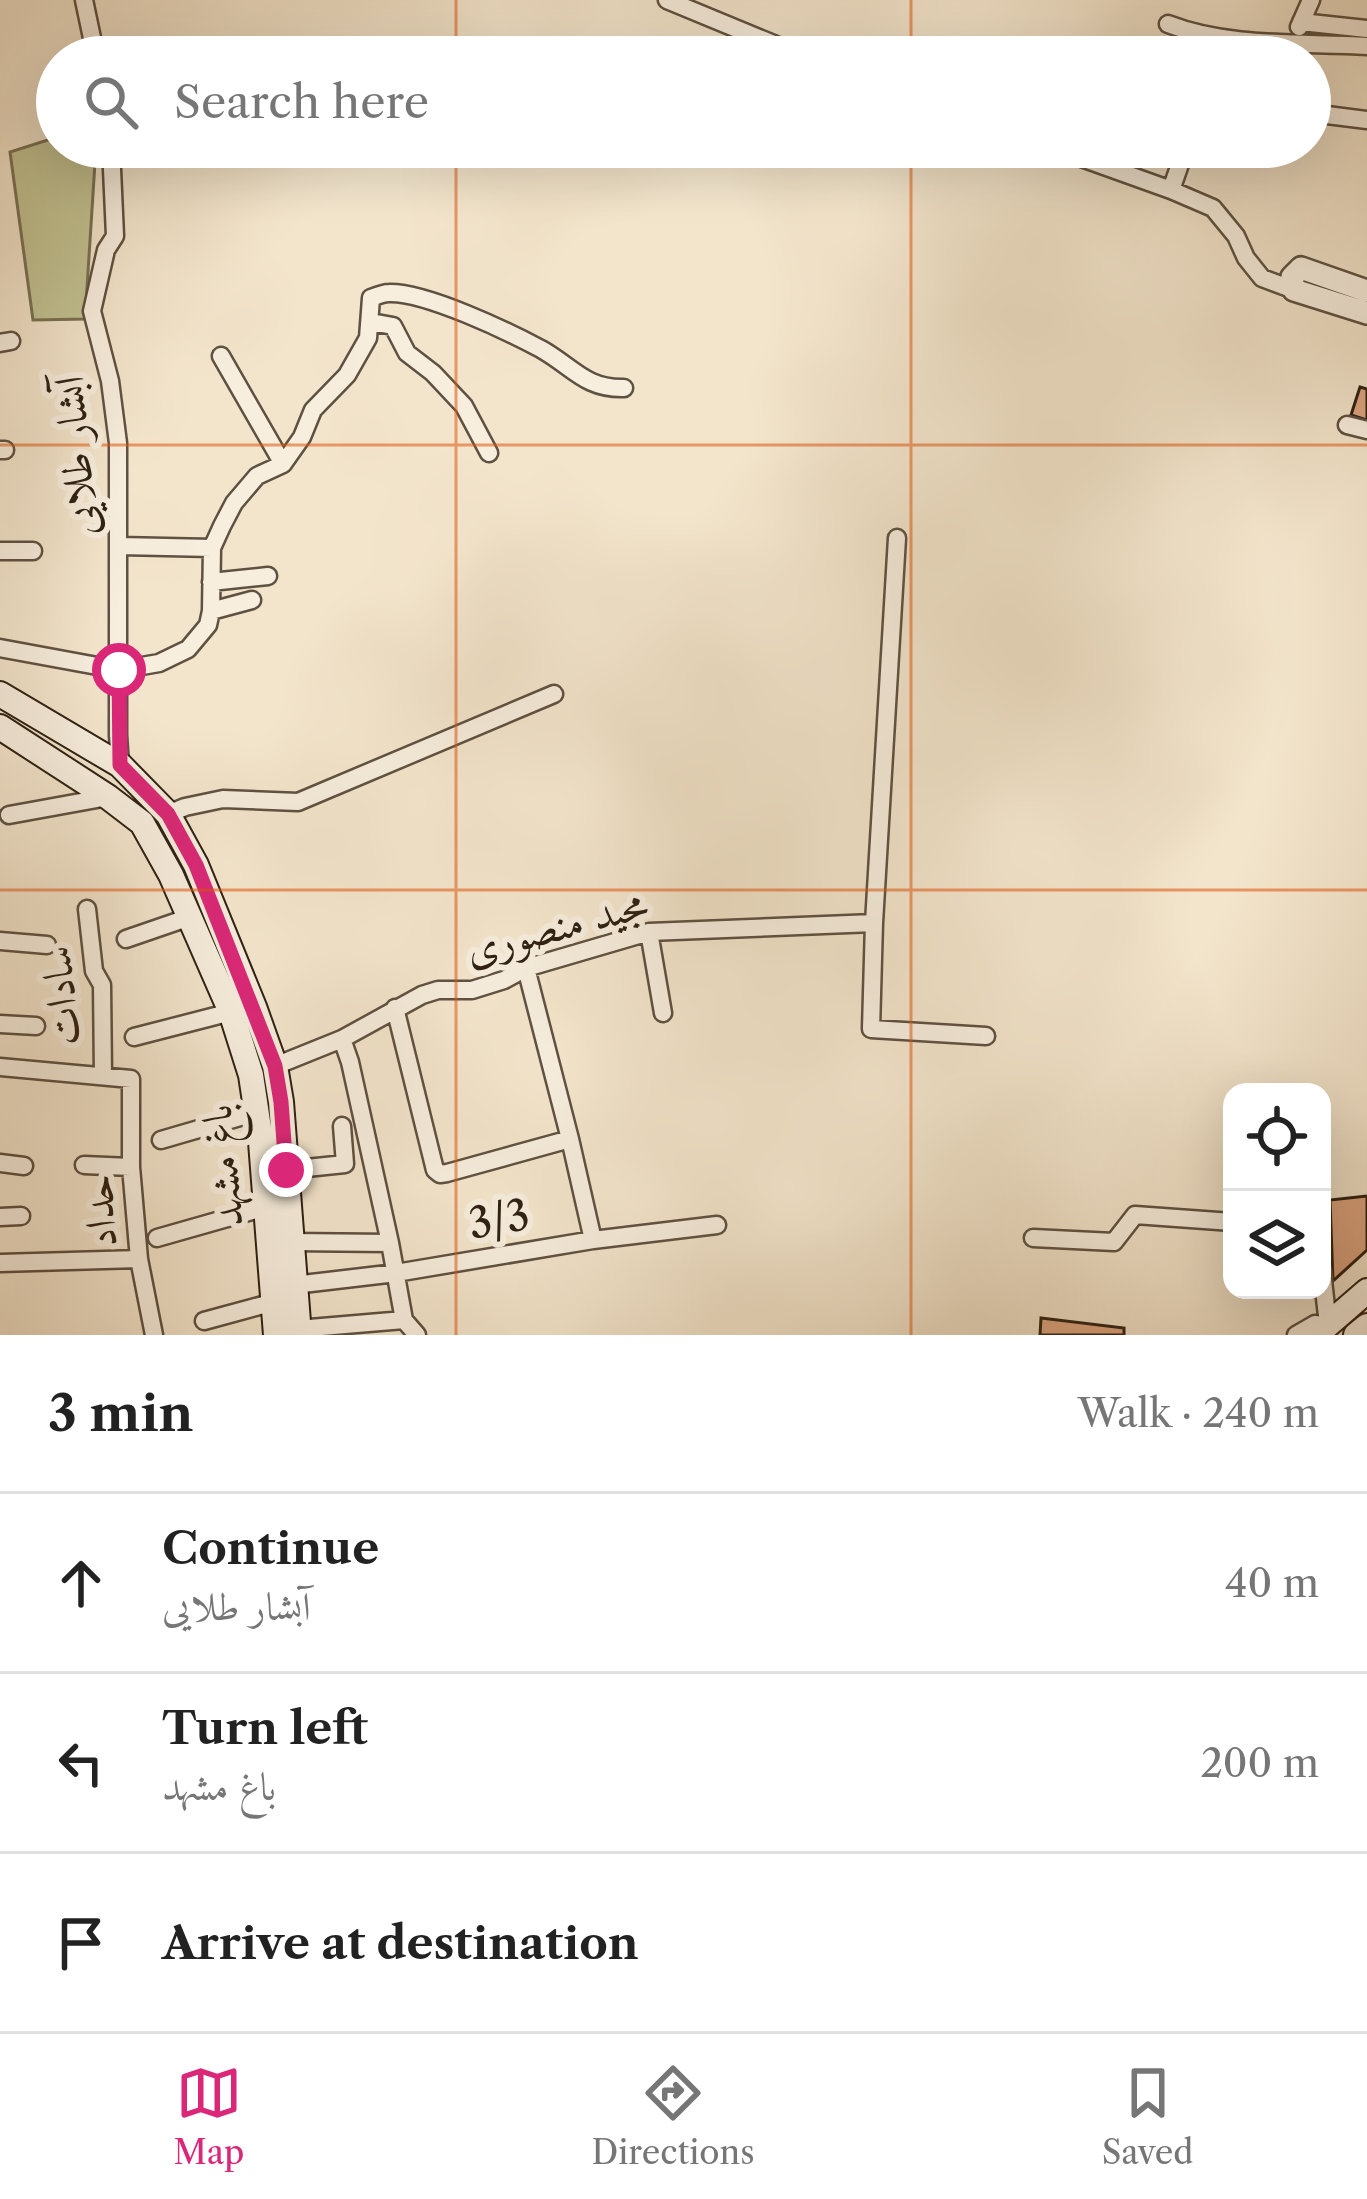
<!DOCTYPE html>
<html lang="en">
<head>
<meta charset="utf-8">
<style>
	body { margin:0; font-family:"Libre Caslon Text",Amiri,serif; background:#f2f2f2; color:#222 }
	.controls { position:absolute; right:36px; bottom:36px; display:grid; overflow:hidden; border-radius:24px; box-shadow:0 12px 48px #0002 }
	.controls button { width:108px; height:108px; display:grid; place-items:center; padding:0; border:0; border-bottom:3px solid #e0e0e0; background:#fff; color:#222; font:60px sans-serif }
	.stop { position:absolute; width:36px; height:36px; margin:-27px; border:9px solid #db2777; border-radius:50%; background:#fff }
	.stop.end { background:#db2777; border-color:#fff; box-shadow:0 3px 12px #0008 }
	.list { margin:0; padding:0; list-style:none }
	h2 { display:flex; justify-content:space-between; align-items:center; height:156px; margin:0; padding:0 48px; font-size:51px }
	h2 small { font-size:39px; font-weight:400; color:#767676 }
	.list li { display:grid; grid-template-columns:78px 1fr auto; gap:36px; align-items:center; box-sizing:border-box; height:180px; padding:0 48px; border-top:3px solid #e0e0e0 }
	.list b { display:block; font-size:45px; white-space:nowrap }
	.list p { margin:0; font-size:39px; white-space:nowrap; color:#767676 }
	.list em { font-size:39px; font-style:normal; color:#767676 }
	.icon { flex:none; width:66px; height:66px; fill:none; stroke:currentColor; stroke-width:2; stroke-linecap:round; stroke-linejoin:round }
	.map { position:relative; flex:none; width:1367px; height:1335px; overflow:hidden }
	.search { position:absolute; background:#fff; box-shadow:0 12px 48px #0002; left:36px; right:36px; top:36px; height:132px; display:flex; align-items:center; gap:30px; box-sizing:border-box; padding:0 42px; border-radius:66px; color:#767676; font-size:45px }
	.sheet { height:696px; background:#fff }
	nav { display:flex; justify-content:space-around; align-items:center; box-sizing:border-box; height:168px; border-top:3px solid #e0e0e0; background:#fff; font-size:33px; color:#767676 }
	nav a { display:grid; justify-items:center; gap:6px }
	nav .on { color:#db2777 }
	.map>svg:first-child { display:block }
</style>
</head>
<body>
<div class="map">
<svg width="1367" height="1335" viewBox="0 0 1367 1335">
	<rect width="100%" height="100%" fill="#f3e5cc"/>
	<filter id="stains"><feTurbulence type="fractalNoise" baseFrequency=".00167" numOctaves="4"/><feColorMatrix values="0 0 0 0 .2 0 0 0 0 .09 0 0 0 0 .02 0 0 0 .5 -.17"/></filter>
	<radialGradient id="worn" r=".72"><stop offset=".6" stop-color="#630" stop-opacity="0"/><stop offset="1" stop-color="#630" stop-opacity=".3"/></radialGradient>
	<path fill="#c2c293" stroke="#787153" stroke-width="3" d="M57,137v10h39l-11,172 -52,1 -23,-168z"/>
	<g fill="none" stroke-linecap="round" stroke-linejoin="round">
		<path stroke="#6f7f75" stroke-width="4.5" d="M1304,33l51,4"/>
	</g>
	<path fill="#dca581" stroke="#2e2013" stroke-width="3" d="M1360,387l7,2v31l-16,-5z
		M1367,1196v54l-34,31 -3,-81z
		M1041,1318l83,10v7h-84z"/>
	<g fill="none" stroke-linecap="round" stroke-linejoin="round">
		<g stroke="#5f5141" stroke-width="21">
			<path id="minor" d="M84,0l12,57
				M667,0l138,57
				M1301,22l66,7
				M1168,24c62,24 133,18 199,22
				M1299,27l12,-27
				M1217,57l6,-19
				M1327,115l40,5
				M111,147l4,89 -9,14 -14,61 18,70 8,62v292l2,30
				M1051,147l120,43 42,18 23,28 10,22 16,20 32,12
				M1171,190l15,-43
				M371,322l22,4 14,27 26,20 31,33 25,47
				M0,343l11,-2
				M221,356l62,108
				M1347,425l20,5
				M0,450h5
				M897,538l-23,385 -3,106 115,7
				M120,546l92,2
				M0,551h33
				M211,582l57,-6
				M211,611l41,-11
				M0,648l119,22 40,-7 29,-14 20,-24 3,-14 1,-63 10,-22 12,-23 23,-27 26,-12 19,-27 11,-27 34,-35 21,-37 3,-40c5,-2 13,-5 18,-5 37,-1 118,38 152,56 32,18 44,40 83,39
				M168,814l17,-7 38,-8 75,3 256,-108
				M9,815l99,-18
				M87,909l7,62 8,14 1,91
				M649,932l14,81
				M126,939l64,-22
				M0,941l47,4
				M526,968l44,171 23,101
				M395,1008l40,162 5,4 7,-1 123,-34
				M0,1024l36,2
				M134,1037l97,-25
				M342,1039l8,23 40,181 14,77 13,15
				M275,1066l67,-27 80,-44 16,-5h34l32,-10 22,-12 123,-36 225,-9
				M0,1067l131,12v88l8,92 15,76
				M161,1140l96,-28
				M0,1163l24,3
				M84,1165l47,2
				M287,1170l58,-6 -3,-38
				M0,1217l21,-1
				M157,1238l109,-31
				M1033,1238l81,4 21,-27 97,7
				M290,1242l100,1
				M0,1263l139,-4
				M294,1285l102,-12 197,-33 124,-15
				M204,1321l70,-19
				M298,1329l106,-9
				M1296,1335l19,-11 13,1 -6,-54"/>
		</g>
		<g stroke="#5f5141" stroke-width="26">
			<path id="tertiary" d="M1367,291l-66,-23 -9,9 2,13 73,23"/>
		</g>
		<g stroke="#2e2013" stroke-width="28">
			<path id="secondary" d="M0,694l120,71 48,49 28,51 58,142 21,59 6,36 18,233
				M0,727l108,70 34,26 29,52 60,137 20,63 10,67 15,193
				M1316,1335l51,-44
				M1356,1335l11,-9"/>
		</g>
		<use href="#minor" stroke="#f7eede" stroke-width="16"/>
		<use href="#tertiary" stroke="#f7eede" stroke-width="21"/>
		<use href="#secondary" stroke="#f7eede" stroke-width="24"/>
	</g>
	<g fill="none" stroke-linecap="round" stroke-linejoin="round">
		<path stroke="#db2777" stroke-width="15" d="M119,670l1,95 48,49 28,51 79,201 6,36 5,68"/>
	</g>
	<path fill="none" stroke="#df560c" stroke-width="3" stroke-opacity="0.55" d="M456,0v57M911,0v57M456,147v1188M911,147v1188M0,445h1367M0,890h1367"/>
	<g text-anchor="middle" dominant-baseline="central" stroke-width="12" stroke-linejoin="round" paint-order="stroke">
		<g font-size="42" fill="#2e2013" stroke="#f7eede">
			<text transform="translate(75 456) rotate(-95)">آبشار طلایی</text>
			<text transform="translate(556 926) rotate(-15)">مجید منصوری</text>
			<text transform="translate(60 996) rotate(-96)">سادات</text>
			<text transform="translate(222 1166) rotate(-96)">باغ مشهد</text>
			<text transform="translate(99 1211) rotate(-94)">حداد</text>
			<text transform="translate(499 1219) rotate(-10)">3/3</text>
		</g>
	</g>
	<rect width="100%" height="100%" filter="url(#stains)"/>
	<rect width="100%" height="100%" fill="url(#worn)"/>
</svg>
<div class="controls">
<button><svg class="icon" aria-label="locate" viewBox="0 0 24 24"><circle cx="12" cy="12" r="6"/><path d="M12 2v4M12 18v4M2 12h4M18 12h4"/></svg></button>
<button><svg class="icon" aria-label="layers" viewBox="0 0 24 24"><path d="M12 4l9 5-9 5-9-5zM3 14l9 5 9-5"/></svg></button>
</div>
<div class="stop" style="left:119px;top:670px"></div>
<div class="stop end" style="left:286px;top:1170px"></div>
<div class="search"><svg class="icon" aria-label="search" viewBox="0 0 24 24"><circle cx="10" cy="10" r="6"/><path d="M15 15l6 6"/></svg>Search here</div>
</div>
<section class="sheet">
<h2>3 min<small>Walk · 240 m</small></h2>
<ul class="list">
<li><svg class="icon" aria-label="ahead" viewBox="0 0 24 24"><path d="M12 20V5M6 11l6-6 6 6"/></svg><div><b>Continue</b><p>آبشار طلایی</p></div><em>40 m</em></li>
<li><svg class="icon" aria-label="left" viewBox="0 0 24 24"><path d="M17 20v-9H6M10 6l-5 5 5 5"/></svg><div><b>Turn left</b><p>باغ مشهد</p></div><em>200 m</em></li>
<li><svg class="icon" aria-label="arrive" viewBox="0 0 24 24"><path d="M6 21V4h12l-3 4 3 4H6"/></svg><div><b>Arrive at destination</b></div></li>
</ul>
</section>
<nav>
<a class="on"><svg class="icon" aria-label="map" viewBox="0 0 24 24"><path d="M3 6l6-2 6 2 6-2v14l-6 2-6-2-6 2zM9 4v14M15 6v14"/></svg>Map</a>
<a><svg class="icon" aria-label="directions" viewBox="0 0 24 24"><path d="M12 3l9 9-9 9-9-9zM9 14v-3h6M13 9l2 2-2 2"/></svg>Directions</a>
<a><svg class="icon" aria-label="saved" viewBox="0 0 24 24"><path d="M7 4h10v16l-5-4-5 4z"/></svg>Saved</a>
</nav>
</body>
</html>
